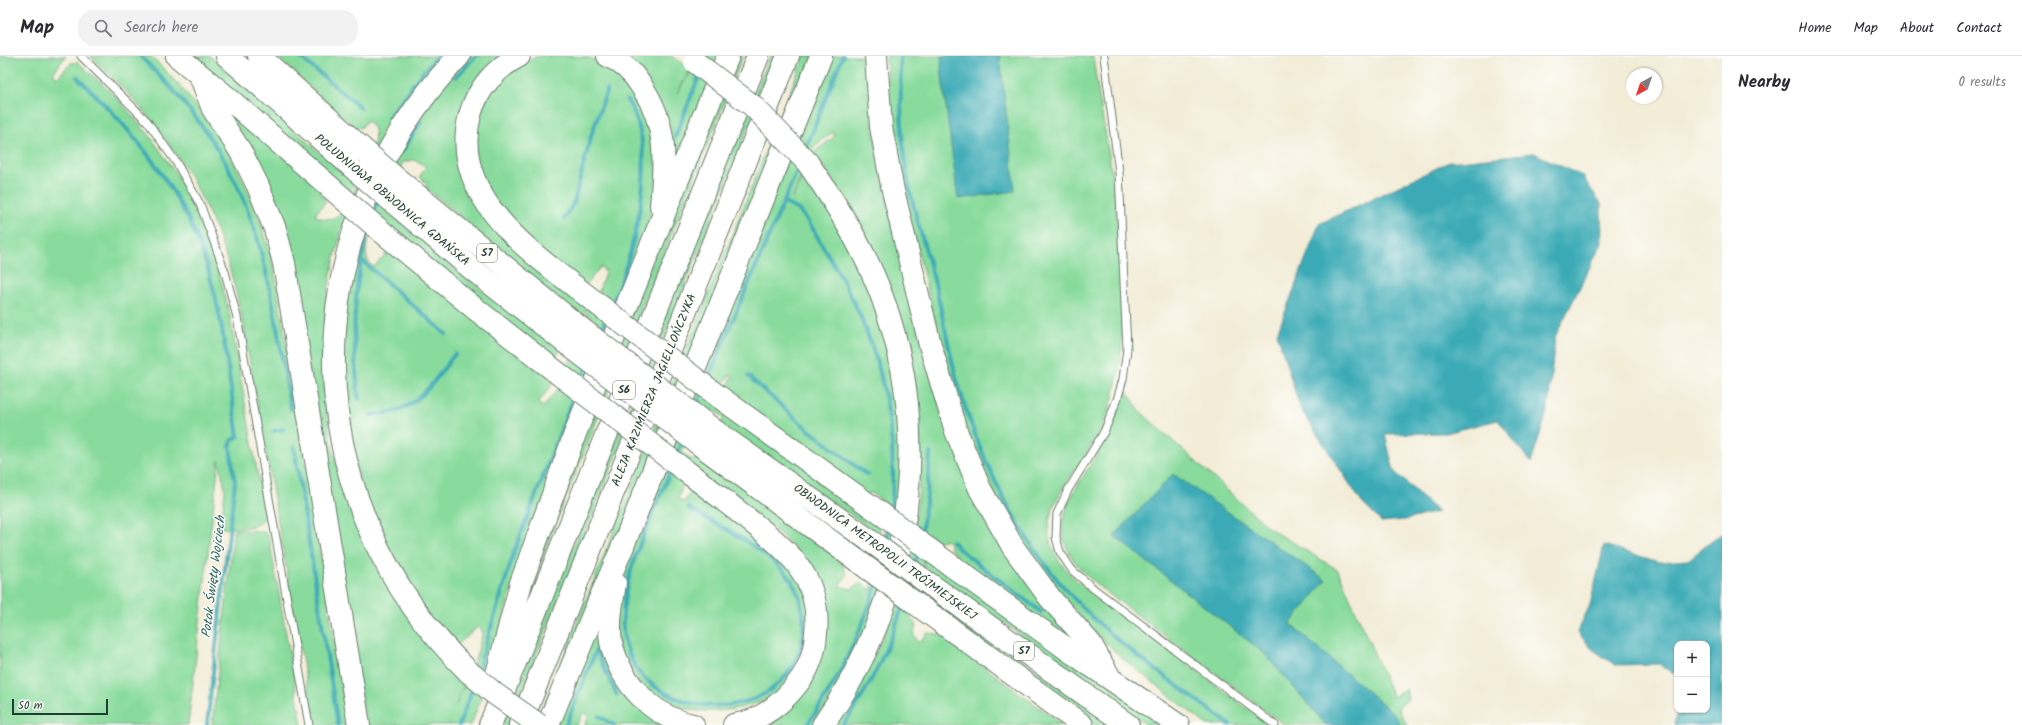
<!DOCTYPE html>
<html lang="en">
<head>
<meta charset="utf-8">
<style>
	body { margin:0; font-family:Kalam,sans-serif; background:#f2f2f3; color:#2b2b33 }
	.controls { position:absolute; right:12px; bottom:12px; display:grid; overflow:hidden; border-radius:8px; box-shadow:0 1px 3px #0004 }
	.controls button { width:36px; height:36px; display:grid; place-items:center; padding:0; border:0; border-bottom:1px solid #e1e1e2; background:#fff; color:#2b2b33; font:20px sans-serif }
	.compass { position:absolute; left:1626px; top:12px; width:36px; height:36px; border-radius:50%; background:#fff; box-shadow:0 1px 3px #0004; rotate:220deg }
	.scale { position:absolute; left:12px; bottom:10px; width:96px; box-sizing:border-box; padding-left:4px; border:2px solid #1f3d34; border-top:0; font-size:11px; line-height:14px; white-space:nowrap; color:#1f3d34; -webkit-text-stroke:3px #fdfcf7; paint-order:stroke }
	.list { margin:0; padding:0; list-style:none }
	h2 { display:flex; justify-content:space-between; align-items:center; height:52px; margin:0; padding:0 16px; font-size:17px }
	h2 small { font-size:13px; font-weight:400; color:#7c7c81 }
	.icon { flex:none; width:22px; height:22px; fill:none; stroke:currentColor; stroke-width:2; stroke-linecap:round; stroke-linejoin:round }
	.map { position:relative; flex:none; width:1722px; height:669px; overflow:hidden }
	header { display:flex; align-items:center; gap:24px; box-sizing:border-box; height:56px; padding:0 20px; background:#fff; border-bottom:1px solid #e1e1e2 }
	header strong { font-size:19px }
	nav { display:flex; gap:22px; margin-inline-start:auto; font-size:14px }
	.search { width:280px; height:36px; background:#f2f2f3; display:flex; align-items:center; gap:10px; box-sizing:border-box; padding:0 14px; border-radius:16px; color:#7c7c81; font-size:15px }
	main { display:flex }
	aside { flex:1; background:#fff }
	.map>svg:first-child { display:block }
</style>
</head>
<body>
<header>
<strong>Map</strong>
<div class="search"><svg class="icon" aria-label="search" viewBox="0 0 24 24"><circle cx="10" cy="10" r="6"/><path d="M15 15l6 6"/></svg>Search here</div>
<nav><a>Home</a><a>Map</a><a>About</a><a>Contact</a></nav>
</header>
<main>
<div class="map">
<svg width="1722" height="669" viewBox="0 0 1722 669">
	<rect width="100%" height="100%" fill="#fdfcf7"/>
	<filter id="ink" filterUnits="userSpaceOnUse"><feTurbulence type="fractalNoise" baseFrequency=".025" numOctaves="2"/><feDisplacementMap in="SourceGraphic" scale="8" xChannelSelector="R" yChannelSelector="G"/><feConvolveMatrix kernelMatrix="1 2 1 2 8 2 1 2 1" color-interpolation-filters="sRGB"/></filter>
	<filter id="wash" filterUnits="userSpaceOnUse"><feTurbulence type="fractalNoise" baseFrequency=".012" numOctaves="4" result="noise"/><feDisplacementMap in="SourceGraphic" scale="16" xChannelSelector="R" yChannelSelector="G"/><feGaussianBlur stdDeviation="0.9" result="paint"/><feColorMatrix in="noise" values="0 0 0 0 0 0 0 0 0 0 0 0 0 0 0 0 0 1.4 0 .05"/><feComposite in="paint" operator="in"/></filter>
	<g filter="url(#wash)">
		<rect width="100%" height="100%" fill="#f3edd8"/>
		<path fill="#88db9c" stroke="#548c68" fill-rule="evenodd" d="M0,0h66l-13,17 4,5 14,-15 7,-1 38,35 34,39 27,39 26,51 14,39 12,47 36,204c-5,14 -32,13 -44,12l4,-39 -6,-29 -31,265h-188z
			M90,0h61c64,63 102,125 123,212l74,457h-34l-72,-407c-23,-111 -69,-186 -152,-262z
			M188,0h22l144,127 -6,14z
			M276,0h168c-26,29 -49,60 -68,94 -97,178 -57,394 89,532l-9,23 20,-48 7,-25 -4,-6 -24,21c-21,-21 -39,-48 -55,-74 -67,-115 -78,-259 -24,-382 23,-51 55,-94 92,-135h40c-23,16 -42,41 -45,69 -12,84 70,134 127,179l-8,11 1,2 8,-10 2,1 13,-38 -2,1 -3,-5 -16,20c-33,-27 -72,-53 -94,-90 -24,-40 -22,-91 16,-123 9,-7 21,-15 33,-17 9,0 19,0 28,0 38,0 64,19 79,54 27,65 -6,140 -30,200 -12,30 -25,60 -37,91 -12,30 -22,61 -33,91 -9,23 -18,44 -26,66 -19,55 -28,113 -50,167h-105l-57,-359 -19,-109 -13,-44 -10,-25 -21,-42 -26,-42 3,-1 3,2 97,86 -2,3 5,7 -11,14c9,7 21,3 28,-2 4,-4 28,-63 32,-73l-1,-11 -7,-9 -6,8 -2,-1 -2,2zM413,104l6,2 7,5 -6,9 7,9 -2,2 158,134 5,-6 10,8 -31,41 -10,-7 -3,5 18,14 -7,16 -6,-4 -16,19 -5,-4 17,-22 -156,-126 -2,3 -10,-5 -13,14c-16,-11 -4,-33 3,-45l173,141 11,-13 -96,-73 -82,-69 8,-17 180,147 3,-5 -181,-149 10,-22z
			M619,0h52l20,12 -14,25 14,-22 6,-15h25l-51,127 -2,-13z
			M734,0h9l-219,546 1,-18z
			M770,0h7l-269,669h-6z
			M804,0h9l-269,669h-8z
			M829,0h39c1,75 19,148 37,220 21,86 41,170 85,247 17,31 38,61 61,88 8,10 29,28 34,38l-3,2 -128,-93 2,-3 -7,-8 2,-3 -5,-4 -8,1 -8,-6 -19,84 5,4 -2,12 5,8 8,-10 12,1 124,91h-227c120,-185 111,-397 -23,-572l22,-17 -2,-4 -20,15 -21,52 13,-29c128,169 129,381 9,555h-53c26,-12 48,-36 57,-63 13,-38 6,-82 -21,-111 -14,-16 -32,-28 -49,-41 -20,-14 -40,-28 -59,-43l-11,32 6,3 11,-16c33,24 74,47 98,81 16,22 21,48 17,75 -2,14 -8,27 -16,38 -45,45 -150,45 -174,-26 -9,-32 -2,-67 9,-98zM730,319l3,2 -10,14 145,105 2,-4 21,15 -20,83 -10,-7 -10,6 -12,-3 8,-11 -5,-12 -144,-110 -5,7 -11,-8 32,-42 10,8 -4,6 51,37 108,73 3,-15 -150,-108 -2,2 -15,-10 6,-17z
			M886,0h207c6,48 17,95 22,143 3,24 3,49 5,73 2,38 5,79 -5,117 -4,18 -11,37 -21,53 -32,51 -75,86 -16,140l191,143h-62l-85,-67 -27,-25 -43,-49 -28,-40 -29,-50 -30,-69 -24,-80 -36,-147 -14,-74z
			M1125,333l17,24 127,115 69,42 55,127 13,-8 2,10 -10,9 9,17h-122l-184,-137c-65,-53 -35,-83 0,-140 11,-18 18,-39 24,-59z
			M234,474l29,1 6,6 33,188h-90z
			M927,496l239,173h-19l-224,-159z
			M919,530l196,139h-20l-178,-130z
			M599,564l68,105h-82l4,-10 -6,-2 -6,12h-21z"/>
		<path fill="#3aaab6" stroke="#2c7475" d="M942,0h58l15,135 -57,8 -17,-130z
			M1534,97l48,23 19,27 1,40 -47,94 -7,72 -17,54 -33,-43 -52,13 -61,1 9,37 44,41 -33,8 -24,2 -19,-19 -62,-95 -23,-75 42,-109 130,-62z
			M1173,418l153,106 -36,44 104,90 7,11h-75l-61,-71 -151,-118z
			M1722,477v192h-48l4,-15h29v-66h-30v32l-18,-12 -44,1 -23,-16 -15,-17 13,-27 14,-60 55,17 29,-2z"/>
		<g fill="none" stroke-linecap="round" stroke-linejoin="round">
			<path stroke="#3aaab6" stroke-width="4" d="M140,0c52,49 94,107 115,175 18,57 25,119 36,178
				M299,0l62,52
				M900,0c1,35 0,71 5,106 5,41 20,82 30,122 8,32 13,64 22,96 20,73 59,154 110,211 47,53 107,91 163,134
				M77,21c57,54 110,118 132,196 16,54 20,109 29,164
				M456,21l20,-21
				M388,62l32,-42 17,-20
				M675,81l25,-63
				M805,94l38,-94
				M402,96l19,-30
				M784,147c5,2 10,4 14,7 10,7 20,29 27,40 51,80 75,167 66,261
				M372,159l7,-16
				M564,163l10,-17 17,-66 16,-46
				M360,203l86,75
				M611,251c23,-55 51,-154 16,-207
				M600,278l6,-16
				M748,320l56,50 63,49
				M707,324l93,-216
				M580,326l7,-16
				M359,343c-8,-59 -6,-111 9,-170
				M696,352l6,-16
				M371,359c8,-1 16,-2 24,-4 27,-7 43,-36 60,-57
				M274,375l9,-2
				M294,391l44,278
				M676,400l7,-16
				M672,412c-20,49 -53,109 -49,163 1,15 7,28 15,40 45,54 154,47 165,-36 2,-19 -1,-38 -11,-54 -19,-29 -74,-56 -104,-73
				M921,479l6,-40 3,-42
				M952,485l7,8 82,63
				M886,489l3,-17
				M914,509l4,-15
				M478,614l36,-118 61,-158
				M599,660l15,9
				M207,669l28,-243 -5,-36 2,-6 7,-4
				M459,669l15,-40
				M566,669l30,-75 21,45
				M807,669c31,-44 54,-91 70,-142
				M843,669c27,-37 47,-80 61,-123"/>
		</g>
	</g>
	<g filter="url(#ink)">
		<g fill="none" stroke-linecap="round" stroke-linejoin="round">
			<g stroke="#697b6d" stroke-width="9">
				<path id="lane" d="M81,0l66,65 29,41 24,42 25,68 12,45 72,408
					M1104,0l15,116 8,177 -4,30 -6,21 -13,32 -36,58 -11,24 -1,23 4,15 12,18 22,19 181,136"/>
			</g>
			<g stroke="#697b6d" stroke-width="24">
				<path id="highway" d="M177,0l51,42 118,103
					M227,0l132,117
					M259,0l108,97
					M459,0c-170,178 -167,445 11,617
					M519,0c-23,12 -42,33 -49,59 -23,85 68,142 125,187
					M608,0c14,6 26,18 34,31 26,38 23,75 19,119
					M876,0l5,71 11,59 38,159 26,86 24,58 33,58 37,51 40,45 20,35
					M200,19l13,34 28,43 17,34 17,43 9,34 75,462
					M807,106c29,41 56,84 74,132 54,142 29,308 -58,431
					M396,122l183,149
					M387,141l84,71 95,75
					M375,170l98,81 91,71
					M718,340l165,119
					M715,375l161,114
					M703,391l167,123
					M687,416c19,14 38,29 57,44 41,32 78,60 72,117 -1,16 -5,32 -15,46 -16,22 -39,42 -67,46
					M927,492l147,106 104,71
					M921,522l207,147
					M615,527c-3,19 -7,40 -4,59 9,40 41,75 82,83
					M915,547l167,122
					M495,625l26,-98 55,-152 152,-375
					M490,669l268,-669
					M520,669l268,-669
					M548,669l45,-110 30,-69 198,-490"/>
			</g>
			<use href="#lane" stroke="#fff" stroke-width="7"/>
			<use href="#highway" stroke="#fff" stroke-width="22"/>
			<g stroke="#697b6d" stroke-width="24" stroke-linecap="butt">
				<path id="highway-bridge" d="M695,6l58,44 54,56
					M367,97l29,25
					M359,117l28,24
					M346,145l29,25
					M595,246l123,94
					M579,271l136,104
					M566,287l137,104
					M564,322l123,94
					M883,459l44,33
					M876,489l45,33
					M870,514l45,33
					M470,617l25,21 44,31"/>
			</g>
			<use href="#highway-bridge" stroke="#fff" stroke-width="22"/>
		</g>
	</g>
	<g text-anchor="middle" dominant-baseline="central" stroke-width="3" stroke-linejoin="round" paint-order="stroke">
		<g fill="#fdfcf7" stroke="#62766e" stroke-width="1">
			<rect x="477" y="188" width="20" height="18" rx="3"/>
			<rect x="613" y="325" width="22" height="18" rx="3"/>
			<rect x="1014" y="586" width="20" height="18" rx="3"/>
		</g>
		<g font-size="11" font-weight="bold" fill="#1f3d34">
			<text x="487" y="197">S7</text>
			<text x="624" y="334">S6</text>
			<text x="1024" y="595">S7</text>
		</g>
		<g font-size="12" fill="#1f3d34" stroke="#fdfcf7">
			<text transform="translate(392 144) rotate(40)">POŁUDNIOWA OBWODNICA GDAŃSKA</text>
			<text transform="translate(654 334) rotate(-68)">ALEJA KAZIMIERZA JAGIELLOŃCZYKA</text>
			<text transform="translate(885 496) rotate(36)">OBWODNICA METROPOLII TRÓJMIEJSKIEJ</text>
		</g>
		<g font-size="13" font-style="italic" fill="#286362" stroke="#fdfcf7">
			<text transform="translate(214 521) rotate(-83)">Potok Święty Wojciech</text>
		</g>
	</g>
</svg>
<div class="controls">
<button>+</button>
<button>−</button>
</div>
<svg class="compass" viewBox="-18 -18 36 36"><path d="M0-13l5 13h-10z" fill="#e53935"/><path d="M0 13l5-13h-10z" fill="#7c7c81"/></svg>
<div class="scale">50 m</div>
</div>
<aside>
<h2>Nearby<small>0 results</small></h2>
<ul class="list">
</ul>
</aside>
</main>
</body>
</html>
